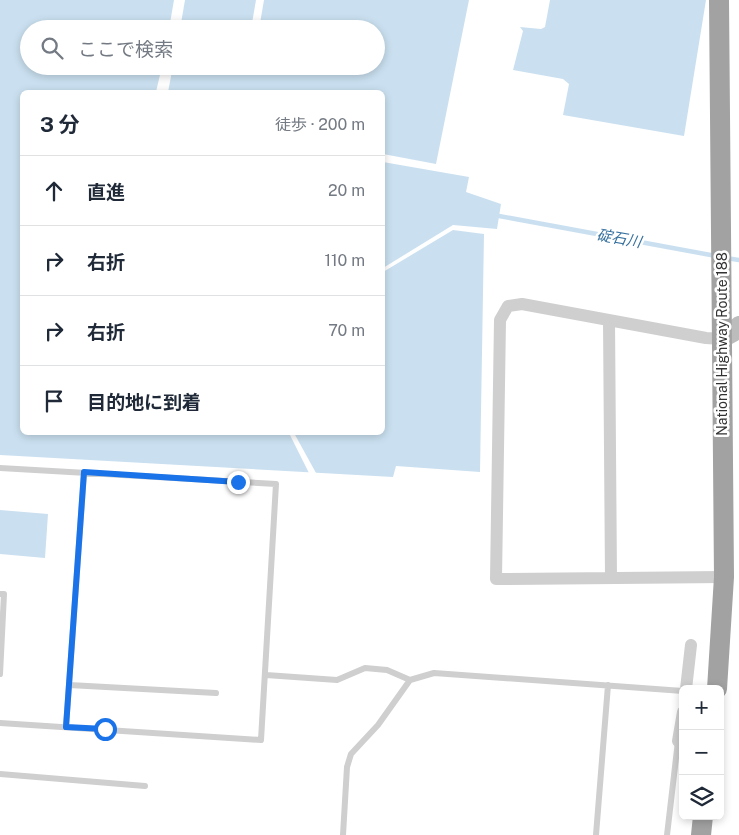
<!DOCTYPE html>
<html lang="ja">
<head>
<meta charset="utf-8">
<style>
	body { margin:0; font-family:"Public Sans","Noto Sans JP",sans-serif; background:#f6f6f7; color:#1f2937 }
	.controls { position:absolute; right:15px; bottom:15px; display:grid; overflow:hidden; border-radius:8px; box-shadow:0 2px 8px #0003 }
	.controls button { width:45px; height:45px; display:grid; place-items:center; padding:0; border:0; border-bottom:1px solid #e0e1e3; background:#fff; color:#1f2937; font:25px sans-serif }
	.stop { position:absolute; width:15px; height:15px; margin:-11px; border:4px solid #1a73e8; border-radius:50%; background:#fff }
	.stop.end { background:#1a73e8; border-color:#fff; box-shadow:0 1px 5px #0008 }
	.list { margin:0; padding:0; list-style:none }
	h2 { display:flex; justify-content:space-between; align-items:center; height:65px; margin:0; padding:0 20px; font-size:21px }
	h2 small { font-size:16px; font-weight:400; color:#747a83 }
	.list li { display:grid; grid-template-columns:32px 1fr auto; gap:15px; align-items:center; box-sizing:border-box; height:70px; padding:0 20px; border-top:1px solid #e0e1e3 }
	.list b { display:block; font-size:19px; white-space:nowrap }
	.list em { font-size:16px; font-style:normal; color:#747a83 }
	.icon { flex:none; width:28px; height:28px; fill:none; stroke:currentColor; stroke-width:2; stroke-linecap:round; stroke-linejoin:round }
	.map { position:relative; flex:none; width:739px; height:835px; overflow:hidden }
	.search { position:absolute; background:#fff; box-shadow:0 2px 8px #0003; left:20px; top:20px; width:365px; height:55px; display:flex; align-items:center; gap:12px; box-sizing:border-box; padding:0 18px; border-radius:28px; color:#747a83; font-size:19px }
	.panel { position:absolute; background:#fff; box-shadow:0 2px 8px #0003; left:20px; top:90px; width:365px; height:345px; border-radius:8px }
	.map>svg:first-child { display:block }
</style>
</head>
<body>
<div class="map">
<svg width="739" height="835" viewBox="0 0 739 835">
	<rect width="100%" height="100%" fill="#fff"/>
	<path fill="#cae0f0" d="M0,0h174l-5,29h-140v37h133l-6,26h-134v340h360l1,-160 70,-42 31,4 -4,238 -84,-6 -3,11 -393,-22z
		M185,0h71l-5,29h-71z
		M264,0h205l-33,164 -53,-10 -1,-62h-214l5,-26h203v-37h-117z
		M550,0h156l-22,136 -121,-21 6,-31 -6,-5 -50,-9 10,-39 -3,-4 21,2 4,-2z
		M383,162l86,15 -3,15 35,12 -4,25 -44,-4 -70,43z
		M0,510l48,4 -3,44 -45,-4z"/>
	<path fill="#fff" d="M289,433h5l22,40h-7z"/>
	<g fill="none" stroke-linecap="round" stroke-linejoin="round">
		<path stroke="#cae0f0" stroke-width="4.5" d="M499,216l217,40
			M726,258l13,2"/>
		<path stroke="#cfcfcf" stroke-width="6" d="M0,468l276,16 -15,256 -261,-17
			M0,594h4l-4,80
			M266,675l71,5 28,-12 22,2 23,10
			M69,685l147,8
			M66,727l18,-254
			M0,774l145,12
			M343,835l4,-68 4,-13 27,-29 32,-45 24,-7 249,18
			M596,835l12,-150
			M667,835l11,-94"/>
		<path stroke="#cfcfcf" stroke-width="12" d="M609,321l2,257
			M722,339l-16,-1 -184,-34 -14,2 -8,14 -4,259 228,-2
			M686,689l5,-44
			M678,741l5,-29"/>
		<path stroke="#bcbcbc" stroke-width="18" d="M722,339l11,-6 6,-8"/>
		<path stroke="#a2a2a2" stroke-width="20" d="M717,689l7,-112 -5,-577
			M701,835l2,-19"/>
	</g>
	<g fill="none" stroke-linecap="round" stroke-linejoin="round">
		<path stroke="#1a73e8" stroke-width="6" d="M105,729l-39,-2 18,-255 154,10"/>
	</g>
	<g text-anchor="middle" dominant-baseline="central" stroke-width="5" stroke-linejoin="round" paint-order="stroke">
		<g font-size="14" fill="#323232" stroke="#fff">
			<text transform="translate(722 344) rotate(-90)">National Highway Route 188</text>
		</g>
		<g font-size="15" font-style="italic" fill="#36709e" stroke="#fff">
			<text transform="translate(619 238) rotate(10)">碇石川</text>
		</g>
	</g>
</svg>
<div class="controls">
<button>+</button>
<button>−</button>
<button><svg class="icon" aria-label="layers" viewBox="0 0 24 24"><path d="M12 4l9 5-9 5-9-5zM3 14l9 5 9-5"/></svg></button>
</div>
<div class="stop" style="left:105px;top:729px"></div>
<div class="stop end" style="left:238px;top:482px"></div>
<div class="search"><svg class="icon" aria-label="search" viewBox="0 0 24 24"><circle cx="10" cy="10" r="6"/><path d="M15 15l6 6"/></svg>ここで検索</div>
<section class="panel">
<h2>3 分<small>徒歩 · 200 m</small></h2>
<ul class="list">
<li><svg class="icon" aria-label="ahead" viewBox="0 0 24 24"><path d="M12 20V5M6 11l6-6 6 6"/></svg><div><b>直進</b></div><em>20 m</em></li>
<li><svg class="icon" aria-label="right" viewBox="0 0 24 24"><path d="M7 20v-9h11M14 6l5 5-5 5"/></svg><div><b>右折</b></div><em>110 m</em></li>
<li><svg class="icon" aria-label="right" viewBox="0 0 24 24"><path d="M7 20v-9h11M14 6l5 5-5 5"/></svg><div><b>右折</b></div><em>70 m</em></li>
<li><svg class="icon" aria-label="arrive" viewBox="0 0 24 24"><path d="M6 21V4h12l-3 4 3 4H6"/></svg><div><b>目的地に到着</b></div></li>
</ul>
</section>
</div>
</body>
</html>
